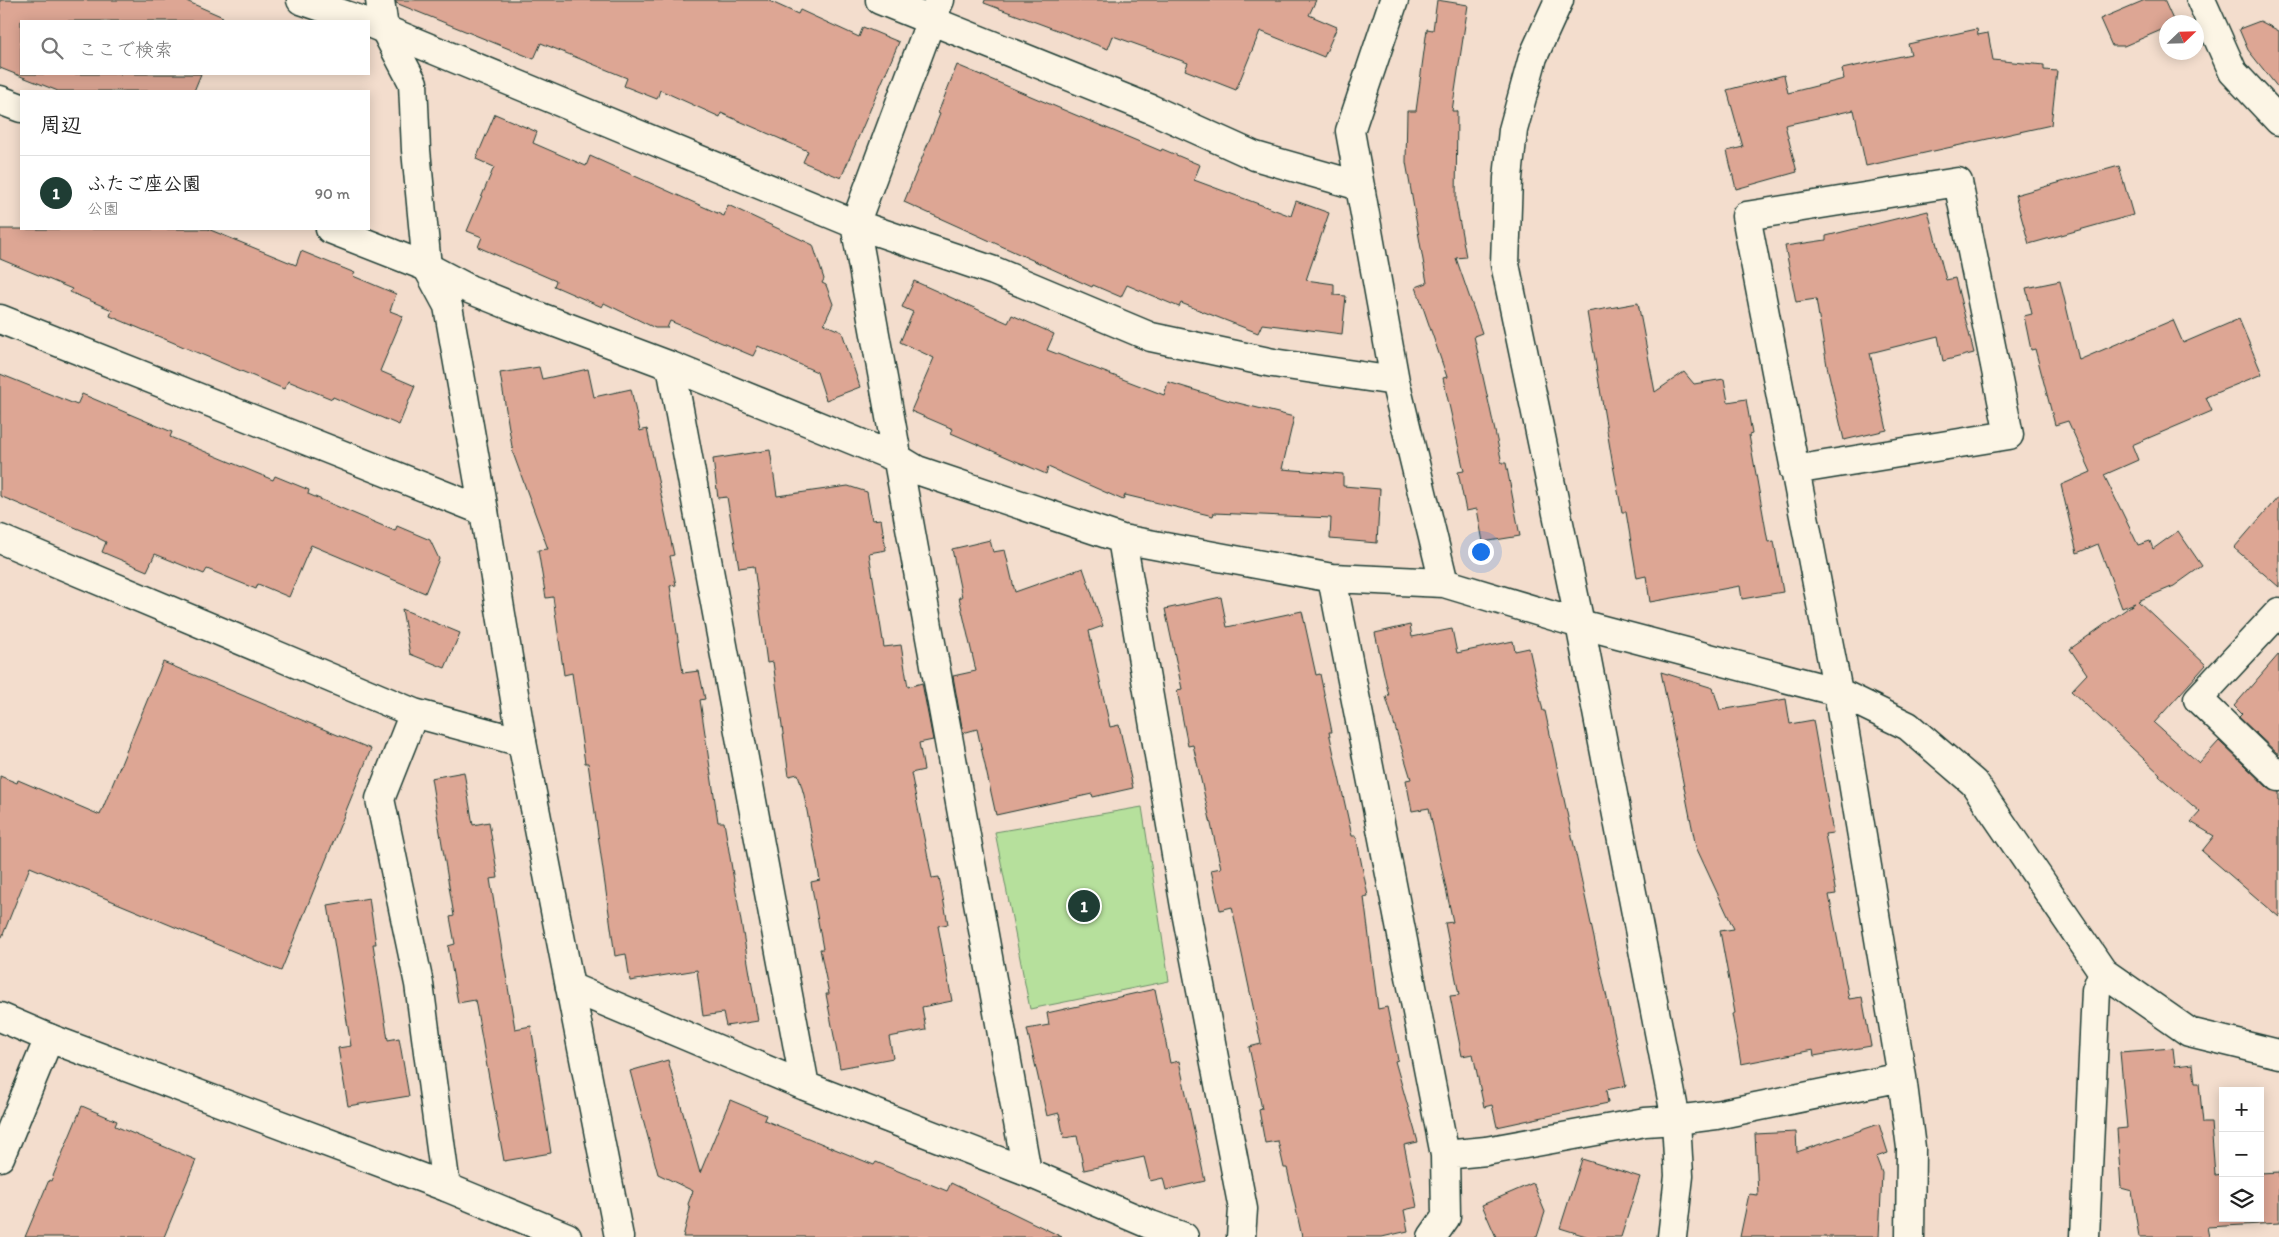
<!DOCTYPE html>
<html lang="ja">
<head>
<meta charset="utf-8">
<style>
	body { margin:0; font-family:Itim,"Klee One",sans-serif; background:#f2f2f2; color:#222 }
	.controls { position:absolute; right:15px; bottom:15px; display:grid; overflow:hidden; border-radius:0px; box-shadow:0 2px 12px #0003 }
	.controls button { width:45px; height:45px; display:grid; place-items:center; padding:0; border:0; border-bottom:1px solid #e0e0e0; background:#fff; color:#222; font:25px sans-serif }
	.compass { position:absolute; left:2159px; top:15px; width:45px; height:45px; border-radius:50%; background:#fff; box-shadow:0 2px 12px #0003; rotate:67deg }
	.you { position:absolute; left:1480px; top:551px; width:18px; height:18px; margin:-12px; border:4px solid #fff; border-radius:50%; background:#1a73e8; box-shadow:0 0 0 8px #1a73e833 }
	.badge { display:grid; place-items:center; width:32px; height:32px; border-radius:50%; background:#1f3d34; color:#fff; font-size:16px; font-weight:700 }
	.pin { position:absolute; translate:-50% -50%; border:2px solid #fff; box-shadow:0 1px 5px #0006 }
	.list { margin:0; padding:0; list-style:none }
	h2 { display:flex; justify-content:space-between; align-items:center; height:65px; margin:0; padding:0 20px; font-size:21px }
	h2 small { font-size:16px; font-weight:400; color:#767676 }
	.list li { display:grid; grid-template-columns:32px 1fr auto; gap:15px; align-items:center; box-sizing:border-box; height:75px; padding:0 20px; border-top:1px solid #e0e0e0 }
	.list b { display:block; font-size:19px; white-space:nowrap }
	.list p { margin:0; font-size:16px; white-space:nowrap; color:#767676 }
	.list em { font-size:16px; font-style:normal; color:#767676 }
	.icon { flex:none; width:28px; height:28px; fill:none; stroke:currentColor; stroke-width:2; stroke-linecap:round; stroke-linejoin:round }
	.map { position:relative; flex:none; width:2279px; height:1237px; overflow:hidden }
	.search { position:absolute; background:#fff; box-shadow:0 2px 12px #0003; left:20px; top:20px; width:350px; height:55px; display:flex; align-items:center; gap:12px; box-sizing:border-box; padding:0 18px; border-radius:0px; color:#767676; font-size:19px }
	.panel { position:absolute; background:#fff; box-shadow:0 2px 12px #0003; left:20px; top:90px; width:350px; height:140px; border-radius:0px }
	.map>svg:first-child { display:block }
</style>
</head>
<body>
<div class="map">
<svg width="2279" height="1237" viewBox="0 0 2279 1237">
	<rect width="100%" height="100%" fill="#f3ddcd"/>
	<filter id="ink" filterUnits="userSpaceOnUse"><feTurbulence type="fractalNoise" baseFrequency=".02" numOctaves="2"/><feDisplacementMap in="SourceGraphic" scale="10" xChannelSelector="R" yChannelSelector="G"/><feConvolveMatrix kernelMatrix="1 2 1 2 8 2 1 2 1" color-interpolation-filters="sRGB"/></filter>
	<g filter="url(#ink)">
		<path fill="#b6e09c" stroke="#6a8e68" d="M1142,807l27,174 -139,28 -35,-177z"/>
		<path fill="#dda694" stroke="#1f3d34" d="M0,0h184l39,17 -2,4h-200v53h180l-7,17h-136l-58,-23z
			M396,0h371l31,14 2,-4 59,27 4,-10 36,15 -58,136 -38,-16 5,-11 -87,-38 -1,4 -60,-27 -3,9 -33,-13 3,-8 -86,-35 -7,16 -138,-56z
			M985,0h331l-7,15 28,12 -13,30 -64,-26 -24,59 -51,-20 3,-7 -75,-27 -5,13 -124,-46z
			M1437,0l31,5 -16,106h5l-1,91 10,55 -10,1 26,75 -8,3 28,127h4l14,73 -37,6 -6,-33 -11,2 -8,-39 6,-1 -21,-93 4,-1 -31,-90 11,-4 -21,-121 1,-51h9l11,-82 6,1z
			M2145,0h19l10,22h-8v6l-42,18h-12l-12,-27z
			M2260,21l19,10v58l-31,-39 -9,-21z
			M1977,29l1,6 10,-2 5,27 51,5v5l13,1 -6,54 -185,41 -12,-56 -69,15 12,47 -61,17 -9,-38 16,-4 -16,-57 57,-15 4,18 56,-14 -2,-10 69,-15 -3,-10z
			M957,65l204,86 1,-2 38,16 -6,15 97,36 5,-15 33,12 -23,67 28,4v11l12,1 -4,38 -80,-10 -4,9 -77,-30 -2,4 -52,-22 -6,12 -28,-12 -1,2 -188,-85 36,-88 -2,-1z
			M495,114l42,18 -4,11 53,23 4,-10 134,60 4,-11 85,40 11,34 -2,4 4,2 7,19 -9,20 18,8 18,55 -34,13 -9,-28 -59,-26 -5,10 -83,-35 -3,7h-12l-51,-25 -2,4 -48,-21 2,-5 -78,-34 4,-10 -15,-6 27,-64 -18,-8z
			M2119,166l14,49 -104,29 -14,-49z
			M1928,211l18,69 9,-2 19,75 -31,8 -5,-25 -68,17 17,77 -43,10 -17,-74 -11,-67 -20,3 -11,-56 41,-6v-4z
			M0,229h208l88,36 5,-14 54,22 -2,3 43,18 -6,17 13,5 -23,55 35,15 -16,39 -66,-28 -1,2 -44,-18 -4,8 -174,-73 2,-6 -42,-18 2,-3 -72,-30z
			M914,281l94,42 4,-8 42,19 -7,16 117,45 4,-13 62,19 64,16 -12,52 61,5v12l37,3 -3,54 -47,-4 1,-21 -117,-5 -1,3 -88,-21 -2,5 -75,-33 -2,7 -95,-41 2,-4 -42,-18 23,-53 -34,-16 13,-30 -11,-5z
			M2060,281l19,79 94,-40 10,23 56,-24 23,55 -56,23 6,14 -80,34 6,15 -34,15 34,70 12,-4 3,8 25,-18 24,35 -28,20 -36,15 68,64 -52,58 45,40 20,-22 49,47 11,4v125l-77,-66 12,-15 -23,-14 9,-10 -41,-36 1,-2 -89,-83 16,-17 -17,-25 65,-46 -13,5 -24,-64 -21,9 -16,-68 30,-13 -23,-51 -13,4 -20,-76 -4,1 -7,-34 8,-2 -6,-26z
			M1638,303l17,89 29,-20 10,12 30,-5 4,23 18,-3 6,35 -3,1 19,107 6,-1 9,51 -41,7 -2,-13 -90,16 -4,-26 -9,2 -11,-66h-4l-10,-52 -25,-148z
			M539,367l3,12 46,-10 6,28 37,-8 9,42 7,-2 27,126 -4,1 6,29 -6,1 13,87 16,-2 6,28 -5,1 18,122h6l34,199 -32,5 -3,-13 -20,3 -6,-46 -67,11 -4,-27 -11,2 -27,-193h-3l-13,-90 -8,2 -11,-78 -7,1 -8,-48 10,-1 -35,-96 -13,-80z
			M0,374l77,31 5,-11 90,38 -2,5 103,43 2,-4 34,14 -1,4 87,37 2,-5 33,14 9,19 -14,34 -114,-48 -22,52 -31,-13 -2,5 -49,-20 -3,5 -49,-20 -8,17 -45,-19 4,-10 -8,-4v-1l-98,-41z
			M770,450l7,46 71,-10 19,6 5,28 9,-1 5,31 -17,3 15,94 17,-2 7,42 14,-4 11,57 -14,3 5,27 -13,3 21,105 7,-1 9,47 -10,2 14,75 -30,6 4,23 -37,7 4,21 -53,10 -14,-74h3l-9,-45h3l-12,-67 9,-2 -16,-85 -6,-21 -9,2 -16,-114 -6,1 -13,-97 -15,2 -12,-71 -9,1 -5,-39z
			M2279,496v91l-45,-39z
			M990,540l3,12 12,-2 10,42 68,-24 20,58 -14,5 21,96 9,-2 14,63 -40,9 -1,-3 -96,21 -19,-86 -14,4 -10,-57 23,-5 -17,-74h3l-10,-48z
			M1221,597l6,30 75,-16 14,64 4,-1 12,58h-3l23,104h4l12,60 -4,1 14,112 9,-2 11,53 -3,1 23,81 -14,3 13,62 -13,3 4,21 -26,6h-80l-15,-69h-3l-6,-27 -13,2 -6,-33 3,-1 -13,-62 12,-3 -29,-137 -12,3 -9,-40 10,-2 -28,-123 -5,1 -11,-56 5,-1 -17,-80z
			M402,609l58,24 -15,35 -35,-14z
			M1410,625l2,12 40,-8 5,24 56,-12 2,10 14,-3 14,63h2l81,375 -20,4 2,13 -111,24 -5,-22 -8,2 -11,-53 -11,2 -12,-60 9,-1 -14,-72 8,-1 -24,-114 -17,3 -6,-31 5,-1 -25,-82 3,-1 -14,-63z
			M2279,654v101l-40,-38 3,-3 -8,-8z
			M163,662l208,87 -90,222 -251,-104 -28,70h-2v-161l17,7 1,-3 82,35z
			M1661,672l52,16 7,22 66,-11 4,25 23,-4 20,113 -8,1 11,60 -7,1 20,104 13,-2 9,49 -57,10 -1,-6 -72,14 -9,-50 3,-1 -15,-82 14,-2 -38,-82z
			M464,772l9,53 16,-3 9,56 -8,1 25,150 16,-3 20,127 -47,8 -29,-161 -17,3 -10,-57 7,-2 -5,-27 4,-1 -23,-138z
			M369,898l7,46h-3l15,96 11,-2 10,58 -61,10 -10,-58 13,-2 -23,-141z
			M1155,989l15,74 9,-2 26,120 -39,9 -3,-12 -13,3 -6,-24 -60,13 -7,-34 -13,2 -5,-25 -12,3 -20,-87 22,-4 -2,-12z
			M2173,1048l2,18 18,-2 2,19h4l4,40h8l4,52 8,-1v44h37v-45l19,-1v51l-72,4 2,10h-70l-7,-46 -11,-3 -4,-59 10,-1 -7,-76z
			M668,1060l32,113 30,-73 36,15 -2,5 110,45 2,-3 71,29 4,-8 111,54h-379l7,-28 -2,-5 5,-13 -35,-17 -28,-103z
			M82,1106l35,15 -2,5 81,34 -32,77h-139l24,-57 2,1z
			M1879,1124l9,29 -12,4 6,16 -3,64h-139l9,-43 9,1 -3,-61 41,-2 1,20z
			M1582,1159l58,18 -19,60h-32l-29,-9z
			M1533,1183l12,29 -8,25h-41l-14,-32z"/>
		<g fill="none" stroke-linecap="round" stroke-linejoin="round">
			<g stroke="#1f3d34" stroke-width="31">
				<path id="minor" d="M301,0l62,21
					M880,0l271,109 104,47 105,30
					M940,0l-9,20 -76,204 172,948
					M1394,0l-44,131 45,250 49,202
					M2201,0l32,72 46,49
					M369,23l486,201 139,47 157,66 122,26 122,18
					M0,100l21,8
					M330,229l97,38 42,22 42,17 160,60 226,92 20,12 205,69 210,39 112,5 136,41 258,68 70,34 66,57 129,189 86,60 90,22
					M0,319l484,192
					M671,366l134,720
					M1794,470l215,-35 -51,-253 -212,34 92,476 64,385 9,71 -1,89
					M0,539l414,174 108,29
					M1122,539l63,368 58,302 -2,28
					M1332,578l113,577 1,62 -14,20
					M2279,612l-81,87 81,78
					M414,713l-34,86 39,185 27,203
					M570,987l235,99 222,86 124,53 33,12
					M1445,1155l41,-4 159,-29 31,-2 40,-5 186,-38
					M0,1157l49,-119
					M2085,1237l11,-247 7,-18"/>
			</g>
			<g stroke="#1f3d34" stroke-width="31">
				<path id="tertiary" d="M380,0l4,28 29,55 3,67 11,117 21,39 36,205 38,231 97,495
					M1559,0l-26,57 -20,73 -5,48 -3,86 75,360 96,496 3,56 -7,61
					M0,1017l49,21 397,149 121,50"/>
			</g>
			<use href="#minor" stroke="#fcf5e5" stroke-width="28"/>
			<use href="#tertiary" stroke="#fcf5e5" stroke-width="28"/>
		</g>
	</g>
</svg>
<div class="controls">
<button>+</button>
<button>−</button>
<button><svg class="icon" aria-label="layers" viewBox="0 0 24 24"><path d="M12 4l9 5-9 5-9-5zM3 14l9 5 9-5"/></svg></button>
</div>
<svg class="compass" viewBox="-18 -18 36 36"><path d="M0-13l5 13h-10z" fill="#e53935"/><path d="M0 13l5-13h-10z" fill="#767676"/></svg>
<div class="you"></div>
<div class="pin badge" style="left:1084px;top:906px">1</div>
<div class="search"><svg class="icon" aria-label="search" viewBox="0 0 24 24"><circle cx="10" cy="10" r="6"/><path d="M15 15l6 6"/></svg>ここで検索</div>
<section class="panel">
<h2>周辺<small></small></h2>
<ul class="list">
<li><span class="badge">1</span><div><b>ふたご座公園</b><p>公園</p></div><em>90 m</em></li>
</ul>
</section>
</div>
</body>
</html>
